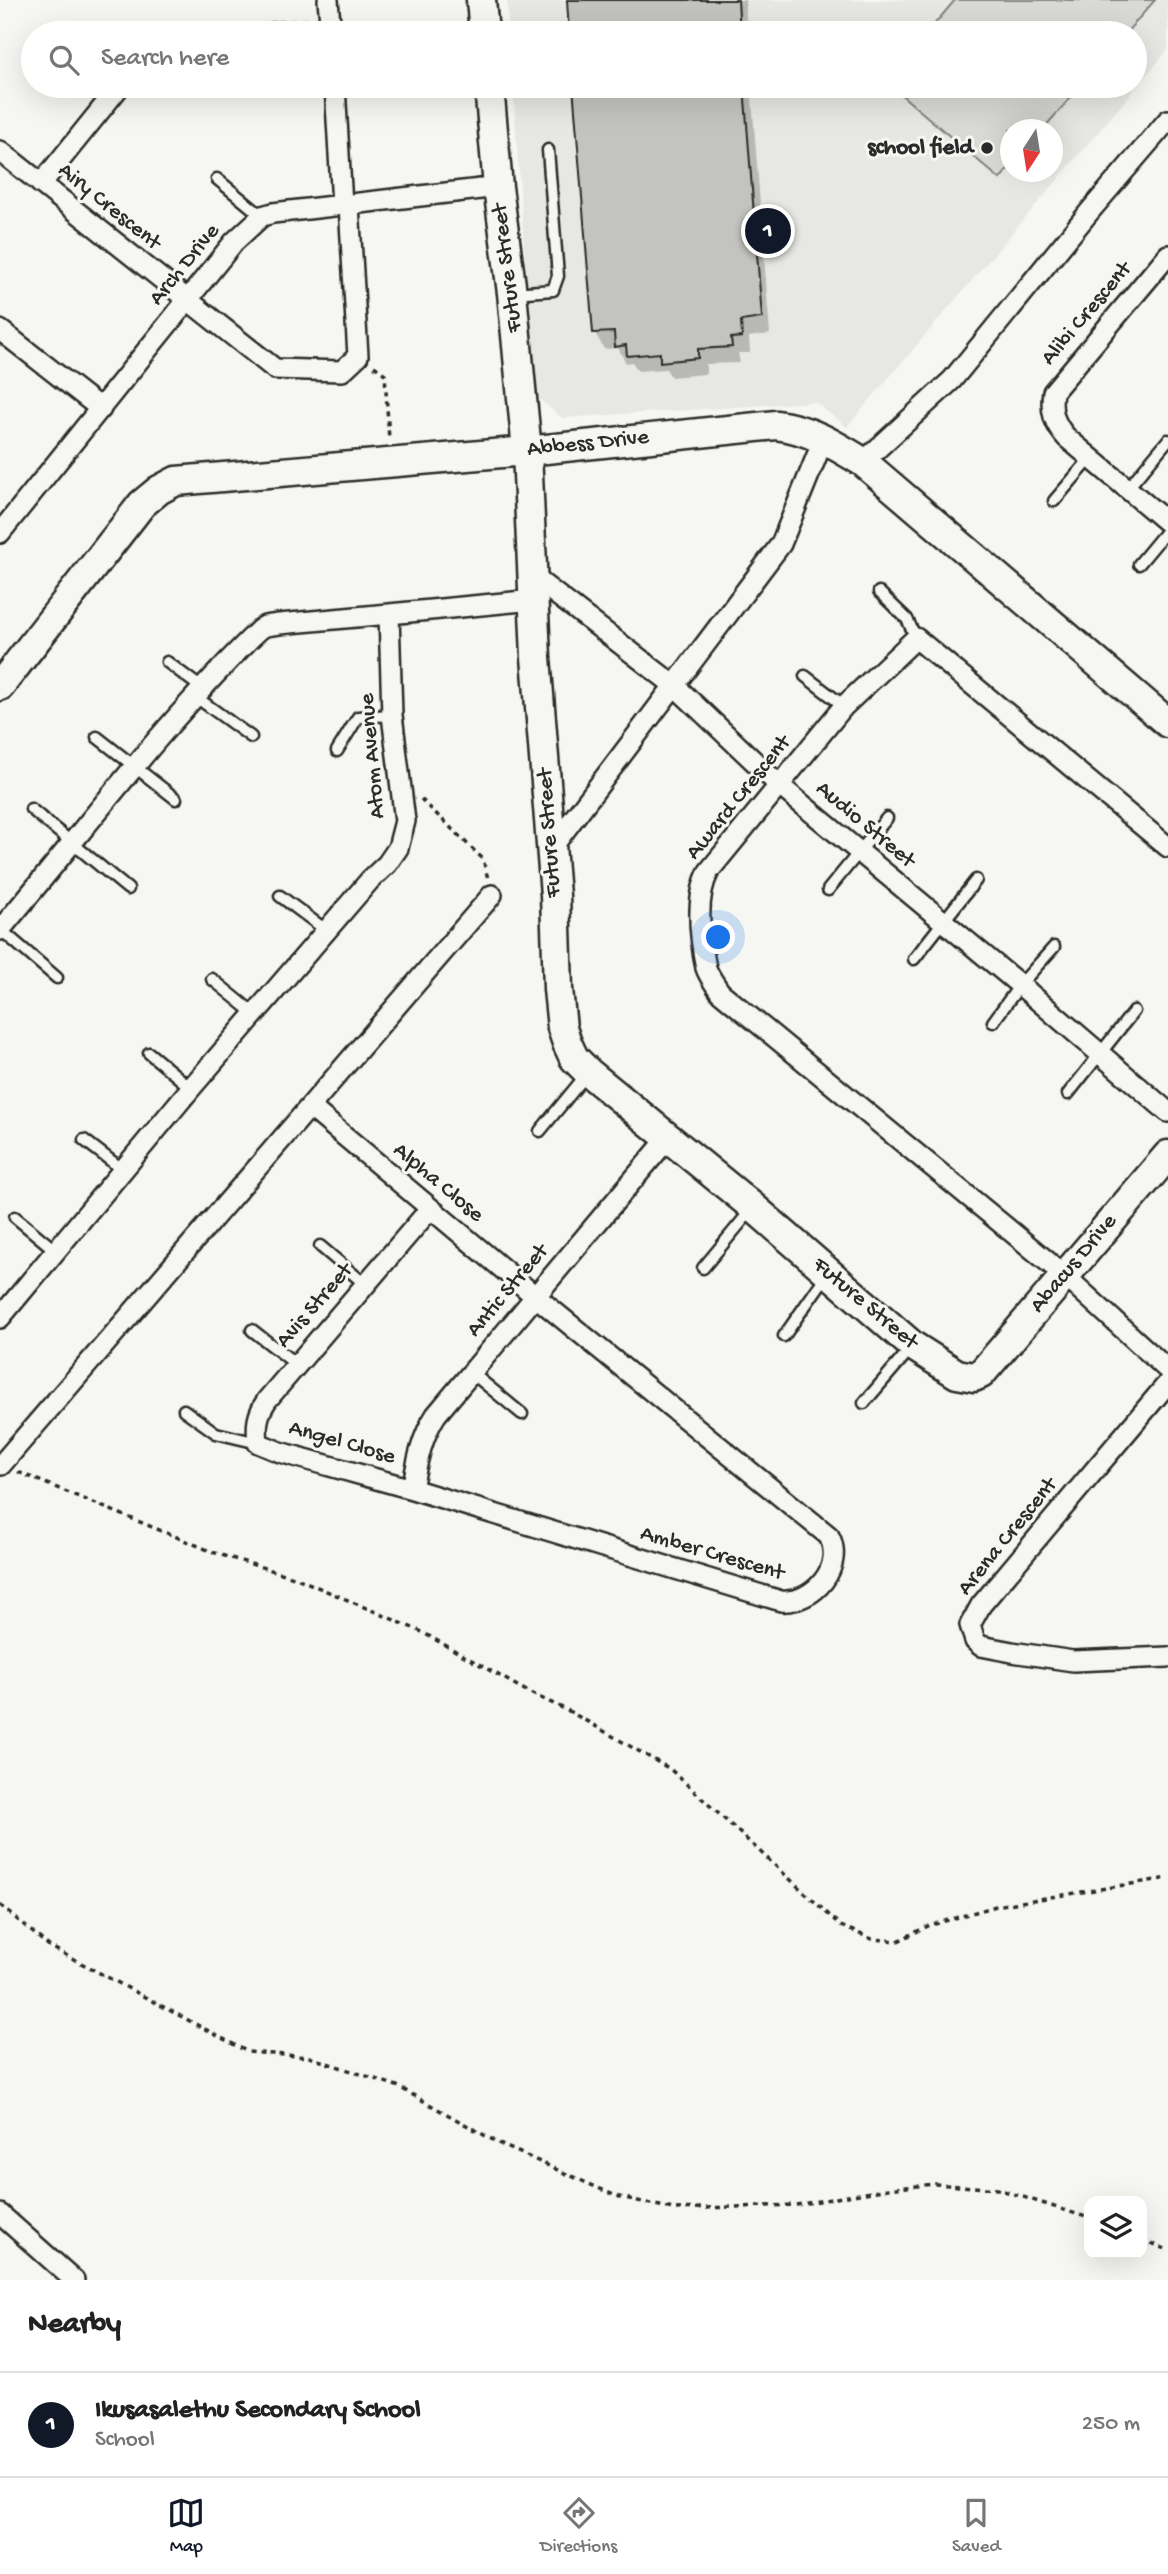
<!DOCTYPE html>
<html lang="en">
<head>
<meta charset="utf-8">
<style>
	body { margin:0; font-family:"Gochi Hand",sans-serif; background:#f6f6f6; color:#222 }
	.controls { position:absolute; right:21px; bottom:21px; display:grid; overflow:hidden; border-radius:14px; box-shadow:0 7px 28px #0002 }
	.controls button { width:63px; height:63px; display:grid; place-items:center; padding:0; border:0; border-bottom:2px solid #e0e0e0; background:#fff; color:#222; font:35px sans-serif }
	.compass { position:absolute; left:1000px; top:119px; width:63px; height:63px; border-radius:50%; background:#fff; box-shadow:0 7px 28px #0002; rotate:192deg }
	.you { position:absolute; left:719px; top:938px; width:24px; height:24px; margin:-18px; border:5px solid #fff; border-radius:50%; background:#1a73e8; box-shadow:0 0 0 10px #1a73e833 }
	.badge { display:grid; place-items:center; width:46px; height:46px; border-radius:50%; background:#111827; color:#fff; font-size:23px; font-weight:700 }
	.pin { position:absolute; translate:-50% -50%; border:4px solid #fff; box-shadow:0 2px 7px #0006 }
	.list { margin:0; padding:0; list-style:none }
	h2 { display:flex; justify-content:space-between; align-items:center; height:91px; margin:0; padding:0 28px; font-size:30px }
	h2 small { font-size:23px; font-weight:400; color:#767676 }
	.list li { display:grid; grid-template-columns:46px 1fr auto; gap:21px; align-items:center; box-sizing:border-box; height:105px; padding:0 28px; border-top:2px solid #e0e0e0 }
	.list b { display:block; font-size:26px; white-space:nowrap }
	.list p { margin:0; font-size:23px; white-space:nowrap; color:#767676 }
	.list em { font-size:23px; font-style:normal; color:#767676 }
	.icon { flex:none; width:38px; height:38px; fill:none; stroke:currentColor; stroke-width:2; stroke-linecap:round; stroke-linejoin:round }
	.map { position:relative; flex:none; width:1168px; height:2280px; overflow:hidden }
	.search { position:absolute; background:#fff; box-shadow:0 7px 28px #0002; left:21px; right:21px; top:21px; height:77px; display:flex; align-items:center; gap:18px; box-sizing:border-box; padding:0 24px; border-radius:38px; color:#767676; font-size:26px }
	.sheet { height:196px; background:#fff }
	nav { display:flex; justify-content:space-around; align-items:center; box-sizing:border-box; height:98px; border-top:2px solid #e0e0e0; background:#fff; font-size:19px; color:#767676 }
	nav a { display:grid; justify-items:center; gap:4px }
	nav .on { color:#111827 }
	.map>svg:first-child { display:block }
</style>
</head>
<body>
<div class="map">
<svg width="1168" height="2280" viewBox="0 0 1168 2280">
	<rect width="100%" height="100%" fill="#f6f6f2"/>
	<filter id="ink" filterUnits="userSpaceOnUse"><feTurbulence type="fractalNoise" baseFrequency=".0143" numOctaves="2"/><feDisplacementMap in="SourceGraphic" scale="14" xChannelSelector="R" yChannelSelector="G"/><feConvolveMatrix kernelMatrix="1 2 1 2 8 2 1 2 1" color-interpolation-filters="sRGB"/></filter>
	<g filter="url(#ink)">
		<path fill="#e7e7e3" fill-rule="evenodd" d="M507,0h661v50l-321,377 -32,-25 -253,16 -28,-23 -21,-309h622v-53h-626zM1010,130h42v42h-42z"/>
		<path fill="#d9d9d5" stroke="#828280" stroke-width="2" d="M955,0h200l-29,33h-199z
			M891,86h190l-38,43 -33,1v37l-10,12z"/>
		<path fill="#0003" d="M568,0h177l2,33h-176z
			M575,86h176l19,248 -21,3 1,16h-12l2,10 -34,1v10l-35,3 -5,-8 -28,2 -6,-9 -6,1 -8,-15 -14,1 -9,-16z"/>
		<path fill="#c3c3c0" stroke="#2b2b2b" stroke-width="2" d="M567,0h171l2,33h-171z
			M573,86h171l18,232 -21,3 1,16 -11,1 1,9 -34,2v9l-38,4v-9l-33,3 -1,-11 -11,2 -1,-15 -21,1z"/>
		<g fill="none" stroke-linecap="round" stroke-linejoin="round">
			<g stroke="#2b2b2b" stroke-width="15">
				<path id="lane" d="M217,179l45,37
					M513,293l40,-3 5,-14 -10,-126
					M1127,489l41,-49
					M1054,501l36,-42
					M1139,564l29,-35
					M879,592l28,27 9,19
					M167,662l36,27
					M805,676l39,30
					M196,697l55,40
					M97,737l79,62
					M337,751l21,-34 34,-2
					M31,809l97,80
					M828,890l59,-72
					M280,896l47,35
					M0,929l57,49
					M914,959l62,-79
					M212,979l43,35
					M993,1022l27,-37 34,-38
					M149,1053l42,35
					M1068,1094l66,-83
					M540,1131l46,-56
					M84,1140l39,30
					M15,1217l41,34
					M320,1246l46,39
					M703,1268l49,-59
					M252,1330l45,35
					M784,1336l44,-63
					M472,1373l50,41
					M864,1403l48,-56
					M184,1410l32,23 42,10"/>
			</g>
			<g stroke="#2b2b2b" stroke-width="24">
				<path id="street" d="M328,0l3,33
					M273,33l57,-4
					M335,86l7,119
					M0,151l275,218 67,2 16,-15 -9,-151
					M41,184l79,-98
					M1168,255l-115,137c-3,19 1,32 14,46l101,85
					M0,330l101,79
					M863,462l89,-82 138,-169 78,-91
					M0,533l234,-291 28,-26 11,-3 225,-26
					M531,575l144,111 105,100 240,199 148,127
					M389,614l144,-14
					M1168,847l-252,-209 -72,68 -135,165c-14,26 -9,68 -3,97 3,9 9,16 14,24l344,283 104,95
					M550,850l231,-306 43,-106
					M0,930c85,-100 164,-208 259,-300l6,-4 14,-2 110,-10 3,101 13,106 -7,27 -11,16 -17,16 -179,208 -191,230
					M310,1107l225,189 294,240c16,30 -15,68 -48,65l-369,-112 -132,-37 -22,-9c-2,-18 -1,-28 9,-43l163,-191
					M1168,1383l-187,222 -11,20 5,16 6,5 31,6 61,9 95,-4
					M1,1465l491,-570
					M412,1489c5,-26 9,-51 24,-74l233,-278
					M0,2214l74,66"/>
			</g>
			<g stroke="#2b2b2b" stroke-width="33">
				<path id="secondary" d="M481,0l3,33
					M489,86l9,101 14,106 15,158 9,206 19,238 3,94 4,39 5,15 7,15 14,14 165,135 160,139 44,28 17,3 7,-3 187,-219
					M0,686l142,-182 17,-14 17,-9 351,-30 249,-26c34,4 59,20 87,37l305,261"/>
			</g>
			<path stroke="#2b2b2b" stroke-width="3.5" stroke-dasharray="5 5" stroke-linecap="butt" d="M374,366l11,8 4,66
				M421,799l62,60 5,20
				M18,1472l200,82 76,23 126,54 110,62 37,17 103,59 171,157 31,13 26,2 30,-15 68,-20 172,-28
				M0,1905l49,41 199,106 61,5 88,29 105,59 114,51 57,13 123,-4 92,-16 47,-5 63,5 91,29
				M1142,2239l26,11"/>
			<use href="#lane" stroke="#f6f6f2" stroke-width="10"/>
			<use href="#street" stroke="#f6f6f2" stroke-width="19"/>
			<use href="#secondary" stroke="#f6f6f2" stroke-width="28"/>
		</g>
	</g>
	<circle fill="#2b2b2b" stroke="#f6f6f2" stroke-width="2.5" cx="987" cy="148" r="7"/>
	<g text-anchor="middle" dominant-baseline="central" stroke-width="6" stroke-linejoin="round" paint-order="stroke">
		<g font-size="23" font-weight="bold" fill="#2b2b2b" stroke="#f6f6f2" text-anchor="end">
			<text x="973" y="148">school field</text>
		</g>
		<g font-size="23" fill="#2b2b2b" stroke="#f6f6f2">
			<text transform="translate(109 207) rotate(39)">Airy Crescent</text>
			<text transform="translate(185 265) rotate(-51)">Arch Drive</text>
			<text transform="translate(508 268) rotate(-97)">Future Street</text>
			<text transform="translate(1087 314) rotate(-50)">Alibi Crescent</text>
			<text transform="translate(588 444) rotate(-6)">Abbess Drive</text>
			<text transform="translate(373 756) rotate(-95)">Atom Avenue</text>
			<text transform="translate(739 798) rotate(-51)">Award Crescent</text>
			<text transform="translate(865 825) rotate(40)">Audio Street</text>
			<text transform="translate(550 833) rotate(-94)">Future Street</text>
			<text transform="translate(438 1183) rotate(40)">Alpha Close</text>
			<text transform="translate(1074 1264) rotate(-50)">Abacus Drive</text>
			<text transform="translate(508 1291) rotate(-50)">Antic Street</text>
			<text transform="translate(865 1304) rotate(40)">Future Street</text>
			<text transform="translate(315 1306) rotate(-49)">Avis Street</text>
			<text transform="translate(342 1443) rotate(16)">Angel Close</text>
			<text transform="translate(1008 1537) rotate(-51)">Arena Crescent</text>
			<text transform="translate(712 1554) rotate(16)">Amber Crescent</text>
		</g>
	</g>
</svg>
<div class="controls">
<button><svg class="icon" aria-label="layers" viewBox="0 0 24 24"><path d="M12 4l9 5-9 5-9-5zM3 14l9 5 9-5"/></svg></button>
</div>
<svg class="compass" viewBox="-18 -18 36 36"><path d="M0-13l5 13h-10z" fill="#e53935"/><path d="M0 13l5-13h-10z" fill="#767676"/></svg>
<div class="you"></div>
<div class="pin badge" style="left:768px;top:231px">1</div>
<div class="search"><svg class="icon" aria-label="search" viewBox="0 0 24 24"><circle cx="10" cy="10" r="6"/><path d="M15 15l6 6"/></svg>Search here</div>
</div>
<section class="sheet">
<h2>Nearby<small></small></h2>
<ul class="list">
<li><span class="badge">1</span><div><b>Ikusasalethu Secondary School</b><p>School</p></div><em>250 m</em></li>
</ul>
</section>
<nav>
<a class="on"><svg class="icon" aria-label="map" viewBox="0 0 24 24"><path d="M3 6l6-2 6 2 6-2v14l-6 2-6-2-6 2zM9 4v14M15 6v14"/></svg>Map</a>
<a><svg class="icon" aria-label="directions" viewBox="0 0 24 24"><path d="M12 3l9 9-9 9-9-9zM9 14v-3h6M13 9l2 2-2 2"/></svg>Directions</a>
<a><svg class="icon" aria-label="saved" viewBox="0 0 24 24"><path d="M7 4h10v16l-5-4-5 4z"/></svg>Saved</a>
</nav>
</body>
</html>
